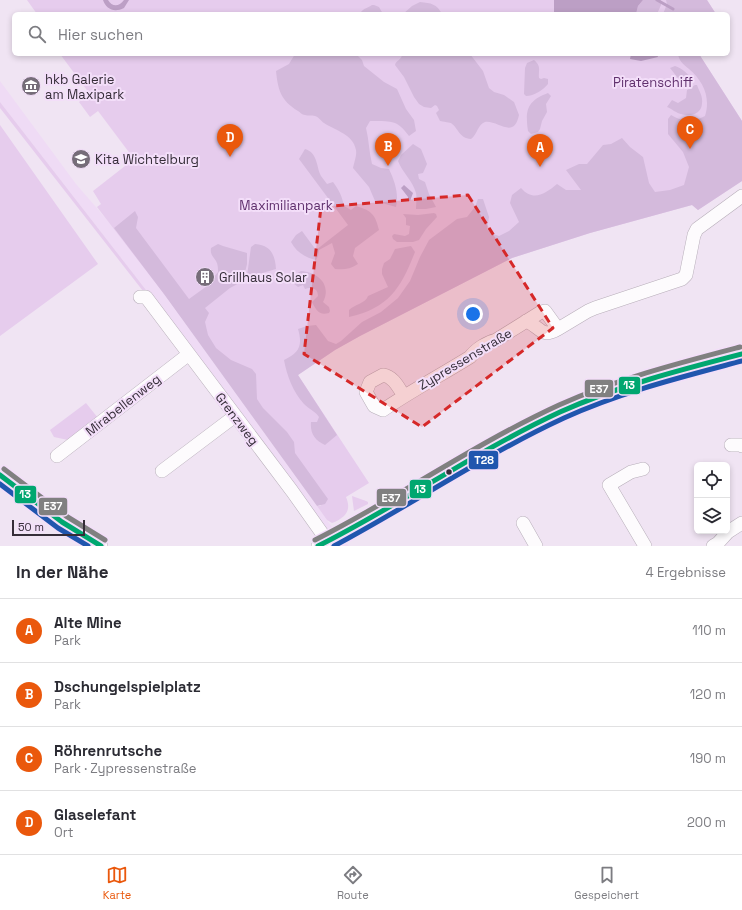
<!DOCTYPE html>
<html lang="de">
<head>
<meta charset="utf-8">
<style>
	body { margin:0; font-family:"Space Grotesk",sans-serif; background:#f7f7f7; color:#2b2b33 }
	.controls { position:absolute; right:12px; bottom:12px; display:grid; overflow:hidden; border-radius:6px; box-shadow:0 2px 6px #0003 }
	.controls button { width:36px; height:36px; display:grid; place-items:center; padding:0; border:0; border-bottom:1px solid #e1e1e2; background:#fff; color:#2b2b33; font:20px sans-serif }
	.scale { position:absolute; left:12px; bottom:10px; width:73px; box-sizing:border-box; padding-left:4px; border:2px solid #352d38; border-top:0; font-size:11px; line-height:14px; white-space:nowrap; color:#352d38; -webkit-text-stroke:3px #f3def9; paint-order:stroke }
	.you { position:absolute; left:473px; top:314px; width:14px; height:14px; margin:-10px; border:3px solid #fff; border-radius:50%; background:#1a73e8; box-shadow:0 0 0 6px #1a73e833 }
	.badge { display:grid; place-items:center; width:26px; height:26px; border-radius:50%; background:#ea580c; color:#fff; font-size:13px; font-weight:700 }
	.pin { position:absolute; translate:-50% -33px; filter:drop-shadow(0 1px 2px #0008) }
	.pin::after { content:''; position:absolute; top:21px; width:14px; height:12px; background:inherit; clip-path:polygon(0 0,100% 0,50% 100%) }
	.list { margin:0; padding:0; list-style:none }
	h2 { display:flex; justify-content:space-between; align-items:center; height:52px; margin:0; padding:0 16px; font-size:17px }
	h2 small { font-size:13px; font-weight:400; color:#7c7c81 }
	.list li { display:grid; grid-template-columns:26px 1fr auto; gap:12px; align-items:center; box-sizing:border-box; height:64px; padding:0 16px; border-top:1px solid #e1e1e2 }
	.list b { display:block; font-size:15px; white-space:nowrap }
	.list p { margin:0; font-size:13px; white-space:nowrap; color:#7c7c81 }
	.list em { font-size:13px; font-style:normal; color:#7c7c81 }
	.icon { flex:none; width:22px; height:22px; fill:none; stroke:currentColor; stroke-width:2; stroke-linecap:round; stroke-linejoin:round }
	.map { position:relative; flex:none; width:742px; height:546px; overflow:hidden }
	.search { position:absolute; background:#fff; box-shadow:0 2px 6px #0003; left:12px; right:12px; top:12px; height:44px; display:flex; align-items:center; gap:10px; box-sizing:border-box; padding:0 14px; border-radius:6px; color:#7c7c81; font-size:15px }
	.sheet { height:308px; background:#fff }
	nav { display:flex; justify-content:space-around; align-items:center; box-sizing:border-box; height:56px; border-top:1px solid #e1e1e2; background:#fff; font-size:11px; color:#7c7c81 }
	nav a { display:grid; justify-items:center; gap:2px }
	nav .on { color:#ea580c }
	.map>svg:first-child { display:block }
</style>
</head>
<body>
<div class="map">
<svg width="742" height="546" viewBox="0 0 742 546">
	<rect width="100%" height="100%" fill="#f0e4f3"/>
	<path fill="#efdbf5" d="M0,81l76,103 38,44 50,66 168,233 17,19h-13l-108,-147 -82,-109 -146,-188z"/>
	<path fill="#e6cced" d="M27,0h680l9,14h-679z
		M60,54h639l43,67v60l-44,29 -6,-5 -102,28 -78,25 -152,78 -25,14 -37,25 71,108 -23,14c6,14 -1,21 -14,26l-5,-3 -10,-14h4l-157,-212 -67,-87 4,-3 -8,-13 41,-32 -36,-48 -8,6 -11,-15 10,-9z
		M0,102l146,188 -3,1 -143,-183z
		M0,125l98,139 -98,72z
		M86,403l12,15 -30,22 -14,-3 -4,-7z
		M352,496l14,5 2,1v2l-14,7z"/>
	<path fill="#d4badc" d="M643,0h18v5l-4,9h-21l2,-8z
		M666,0h41l9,14h-53l4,-10z
		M420,2c11,1 17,2 22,12h-39l9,-8z
		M372,5h2l5,2 4,7h-22v-2c3,-4 7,-4 11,-7z
		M295,54h61l6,6 2,6 20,16 13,7 9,20 8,11 2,11 -7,5c-13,-18 -19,-14 -39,-15l-4,7c3,12 3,24 6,36l9,4 8,1c6,13 10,25 7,38l-21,-6 -6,-14 -16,-19c1,-5 4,-13 3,-18 -3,-16 -20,-19 -32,-27 -3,-2 -5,-6 -9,-7 -3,-1 -7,0 -10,-1 -3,0 -5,-3 -7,-4 -18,-11 -20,-22 -22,-40l13,-7z
		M402,54h68l13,17 6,17 5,4 10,3 10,7 5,13c-5,25 -21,5 -34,7 -7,2 -8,13 -14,17 -12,-1 -12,-10 -20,-16l-11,-2 -4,-8 3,-3 -2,-4 -2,-1 -4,3 -7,-1 -5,-3 -5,-7 -10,-20 -9,-12c1,-5 7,-5 7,-11z
		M678,54h21l43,67v60l-44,29 -6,-5 -102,28 -78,25 -152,78 -25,14 -37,25 39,60 -12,10c-10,-5 -15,-11 -14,-23h6l2,-5c-3,-5 -10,-8 -15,-13 -11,-12 -17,-28 -20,-44 15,-7 19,-14 14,-31l9,-3 9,-1 12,16 8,3 5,-3 21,-19 19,-10 17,-14 12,-17 10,-24 9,-17 28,-21 10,-2 8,-10 3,-8h5l6,18 -2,12 6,5 6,2 10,-5 10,-9 -9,-19 2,-8 9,-7c12,14 24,6 36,-4l9,6h15l-15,-20 13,-6h8l16,-19 8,-1 11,-6 8,9 13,10 6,26 6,9 15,-2 14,-5 5,-18 -6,-15 -15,-18v-15l3,-4c15,8 19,8 34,1 6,-19 -2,-35 -16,-47 -6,-5 -10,-8 -11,-15z
		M534,60c8,7 4,10 5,18l2,1 3,-1 4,1v5c-5,6 -14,12 -22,12l-2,-2 1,-26 2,-5z
		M675,66c7,2 13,8 18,14l-8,7 -15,-19z
		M695,85h2c2,6 6,11 5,18 0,11 -12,14 -21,11 -5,-1 -9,-5 -14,-7l5,-7 6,3 8,-5 1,-8z
		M548,93l3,3 -5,8 1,8 -5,9 -2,8 -2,3 -7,2 -3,-3c-3,-21 -1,-30 20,-38z
		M413,144l8,5 6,15 -4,9 -5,1 1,5 6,3 4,12 7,13 -10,2h-10c0,-5 1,-12 0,-16 -3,-12 -14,-21 -18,-32l3,-6z
		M305,149c13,4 11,17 16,27 2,3 4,5 6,8l6,-2c6,8 9,14 11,24l7,4 5,-4c16,5 19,8 23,24l-24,18 -2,8 5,8c-8,5 -14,6 -23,5l-4,-5 4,-11 -3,-10 -13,7 -1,6 -2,4c-10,-2 -20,-8 -25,-18l5,-7 6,-4 14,19 32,-25 -49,-66z
		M135,211l3,6 -2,11 53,71 18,-13 11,-14c0,-3 0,-8 -2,-11 -3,-5 -6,-6 -5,-13l7,-4 5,2 24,7v11l-4,17 -13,7 -25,20 4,5 -4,9 3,13 8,13 15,12 21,9 4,5 1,25 6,9 24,24 7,10 1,11 33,46 -3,5 -8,2 -153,-212 -50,-66z
		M434,213l2,1 1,3 -11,12 -7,11 -6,2h-16l-4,-3 -1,-3 2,-2 11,2 4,-2 1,-8 -4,-1v-7l-3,-4 15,1z
		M255,244c16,1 20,11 21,25l-17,5 -3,9 -8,1 -2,-1 5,-36z
		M411,246l4,6c-14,36 -26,56 -66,65v-7c6,-6 16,-6 19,-14l20,-9 -6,-13v-5l2,-6 6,-4 5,-10z
		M301,271c17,1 31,14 22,31l6,5 1,4 -1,2c-10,3 -13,-3 -17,-11l6,-6c0,-8 -7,-9 -13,-7l-2,-4 -5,2 -5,-4v-3l5,-2 -2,-4z"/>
	<path fill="#bc9fc5" d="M103,0h5c4,7 11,7 16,0h5l-5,8c-10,5 -18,1 -21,-8z
		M554,0h89l-5,6 -2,8h-82z
		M631,54h26l1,3 -17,4 -11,-2z
		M404,185l9,8 -3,8 -2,-1v-3l-7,-9z"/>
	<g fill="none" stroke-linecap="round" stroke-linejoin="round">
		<path stroke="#bc9fc5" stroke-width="3" d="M657,0l16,9"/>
		<g stroke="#b7aeb9" stroke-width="14">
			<path id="minor" d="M140,297h6l146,194 39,55
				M526,321c15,6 15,18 32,8
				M404,396c-6,-9 -10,-19 -21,-21l-13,7 -4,10 8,14 9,4c28,-19 58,-35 87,-53 6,-8 17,-15 26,-17l45,-28 4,-1 13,18 30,-18 7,-3 87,-29 4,-4 8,-40 3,-6 45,-33
				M731,445h10l1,1
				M57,456l132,-102
				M643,469l-12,3 -22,13 36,61
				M162,471l73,-55
				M0,475l62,47 39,24
				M523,523l13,23
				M318,546c29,-14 56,-31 84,-47 52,-30 104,-62 159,-87 58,-27 120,-42 181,-58
				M713,546l5,-3 10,-11 14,-9"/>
		</g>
		<use href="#minor" stroke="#fdfbfd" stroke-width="13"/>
		<g stroke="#f3def9" stroke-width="8">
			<path id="bus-1" d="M0,475l62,47 39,24
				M318,546c82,-41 158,-95 242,-134 58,-26 120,-42 182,-58"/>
		</g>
		<g stroke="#f3def9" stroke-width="8">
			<path id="bus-2" d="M0,484l58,44 30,18
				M334,546c77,-41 150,-91 230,-128 57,-26 118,-41 178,-57"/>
		</g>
		<g stroke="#f3def9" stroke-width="8">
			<path id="bus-3" d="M4,469l62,47 39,24
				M315,540c83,-42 159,-96 244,-135 58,-26 120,-42 181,-58"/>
		</g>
		<use href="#bus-1" stroke="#00a770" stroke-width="5"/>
		<use href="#bus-2" stroke="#2056ae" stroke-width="5"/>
		<use href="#bus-3" stroke="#808080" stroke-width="5"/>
	</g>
	<path fill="#d62828" fill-opacity="0.2" stroke="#d62828" stroke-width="3" stroke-dasharray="8 5" stroke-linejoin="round" d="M468,195l85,133 -131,99 -118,-73 17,-147z"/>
	<defs>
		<g id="museum-disc" transform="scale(1)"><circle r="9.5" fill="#766d79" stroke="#f3def9"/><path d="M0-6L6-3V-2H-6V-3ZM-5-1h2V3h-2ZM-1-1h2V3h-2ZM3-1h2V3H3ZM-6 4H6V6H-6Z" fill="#fff"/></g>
		<g id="school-disc" transform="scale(1)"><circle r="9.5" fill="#766d79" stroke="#f3def9"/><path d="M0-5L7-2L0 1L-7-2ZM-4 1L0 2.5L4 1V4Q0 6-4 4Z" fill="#fff"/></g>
		<g id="building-disc" transform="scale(1)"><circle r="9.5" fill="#766d79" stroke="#f3def9"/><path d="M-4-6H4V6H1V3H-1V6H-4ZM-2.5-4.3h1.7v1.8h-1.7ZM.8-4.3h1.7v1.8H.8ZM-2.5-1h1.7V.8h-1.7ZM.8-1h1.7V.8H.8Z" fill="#fff"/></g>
	</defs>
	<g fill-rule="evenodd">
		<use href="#museum-disc" x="31" y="86"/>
		<use href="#school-disc" x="81" y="159"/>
		<use href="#building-disc" x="205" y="277"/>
	</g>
	<circle fill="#352d38" stroke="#f3def9" stroke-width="1.5" cx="449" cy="472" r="3.5"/>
	<g text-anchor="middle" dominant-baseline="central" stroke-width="4" stroke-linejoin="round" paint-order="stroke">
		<g font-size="13" fill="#352d38" stroke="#f3def9" text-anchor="start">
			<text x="45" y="79">hkb Galerie<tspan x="45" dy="15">am Maxipark</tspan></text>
			<text x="95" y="159">Kita Wichtelburg</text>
			<text x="219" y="277">Grillhaus Solar</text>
		</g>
		<g font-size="13" fill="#60306d" stroke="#f3def9">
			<text x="653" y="82">Piratenschiff</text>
			<text x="286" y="205">Maximilianpark</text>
		</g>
		<g font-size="13" fill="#352d38" stroke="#f3def9">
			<text transform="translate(465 359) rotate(-31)">Zypressenstraße</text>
			<text transform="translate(123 405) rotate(-38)">Mirabellenweg</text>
			<text transform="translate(237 419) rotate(53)">Grenzweg</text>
		</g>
	</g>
	<g stroke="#f3def9" stroke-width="1.5">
		<rect x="618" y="376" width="23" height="19" rx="4" fill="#00a770"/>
		<rect x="584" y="379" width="30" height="19" rx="4" fill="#808080"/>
		<rect x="468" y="450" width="31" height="20" rx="4" fill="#2056ae"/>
		<rect x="409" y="479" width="23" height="20" rx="4" fill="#00a770"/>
		<rect x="14" y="485" width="23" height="19" rx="4" fill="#00a770"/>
		<rect x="376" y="488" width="31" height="19" rx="4" fill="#808080"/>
		<rect x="38" y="497" width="30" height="19" rx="4" fill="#808080"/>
	</g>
	<g font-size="11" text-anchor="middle" font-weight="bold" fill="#fff">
		<text x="629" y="389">13</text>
		<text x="599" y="393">E37</text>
		<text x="484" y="464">T28</text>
		<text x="420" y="493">13</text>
		<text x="25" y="498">13</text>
		<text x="391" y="502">E37</text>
		<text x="53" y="510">E37</text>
	</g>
</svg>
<div class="controls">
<button><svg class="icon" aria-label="locate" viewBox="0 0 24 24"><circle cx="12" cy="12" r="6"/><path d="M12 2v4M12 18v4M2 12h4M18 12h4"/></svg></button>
<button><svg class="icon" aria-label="layers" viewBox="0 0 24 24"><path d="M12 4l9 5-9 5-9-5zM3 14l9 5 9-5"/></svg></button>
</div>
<div class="scale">50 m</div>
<div class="you"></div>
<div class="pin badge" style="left:540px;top:167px">A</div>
<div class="pin badge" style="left:388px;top:166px">B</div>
<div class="pin badge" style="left:690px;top:149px">C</div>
<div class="pin badge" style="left:230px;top:157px">D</div>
<div class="search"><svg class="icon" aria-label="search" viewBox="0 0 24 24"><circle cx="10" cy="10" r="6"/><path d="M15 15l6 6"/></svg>Hier suchen</div>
</div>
<section class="sheet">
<h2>In der Nähe<small>4 Ergebnisse</small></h2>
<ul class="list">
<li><span class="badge">A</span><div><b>Alte Mine</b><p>Park</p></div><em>110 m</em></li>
<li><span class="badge">B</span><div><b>Dschungelspielplatz</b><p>Park</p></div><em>120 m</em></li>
<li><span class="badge">C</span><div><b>Röhrenrutsche</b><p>Park · Zypressenstraße</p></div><em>190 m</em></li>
<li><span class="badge">D</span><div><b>Glaselefant</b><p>Ort</p></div><em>200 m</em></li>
</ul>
</section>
<nav>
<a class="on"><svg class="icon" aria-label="map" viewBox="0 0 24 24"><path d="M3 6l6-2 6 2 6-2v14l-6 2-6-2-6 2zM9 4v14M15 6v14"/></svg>Karte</a>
<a><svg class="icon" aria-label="directions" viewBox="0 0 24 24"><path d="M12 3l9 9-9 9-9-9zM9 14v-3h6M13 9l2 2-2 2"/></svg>Route</a>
<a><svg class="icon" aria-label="saved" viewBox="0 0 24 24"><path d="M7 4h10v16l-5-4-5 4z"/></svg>Gespeichert</a>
</nav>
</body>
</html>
